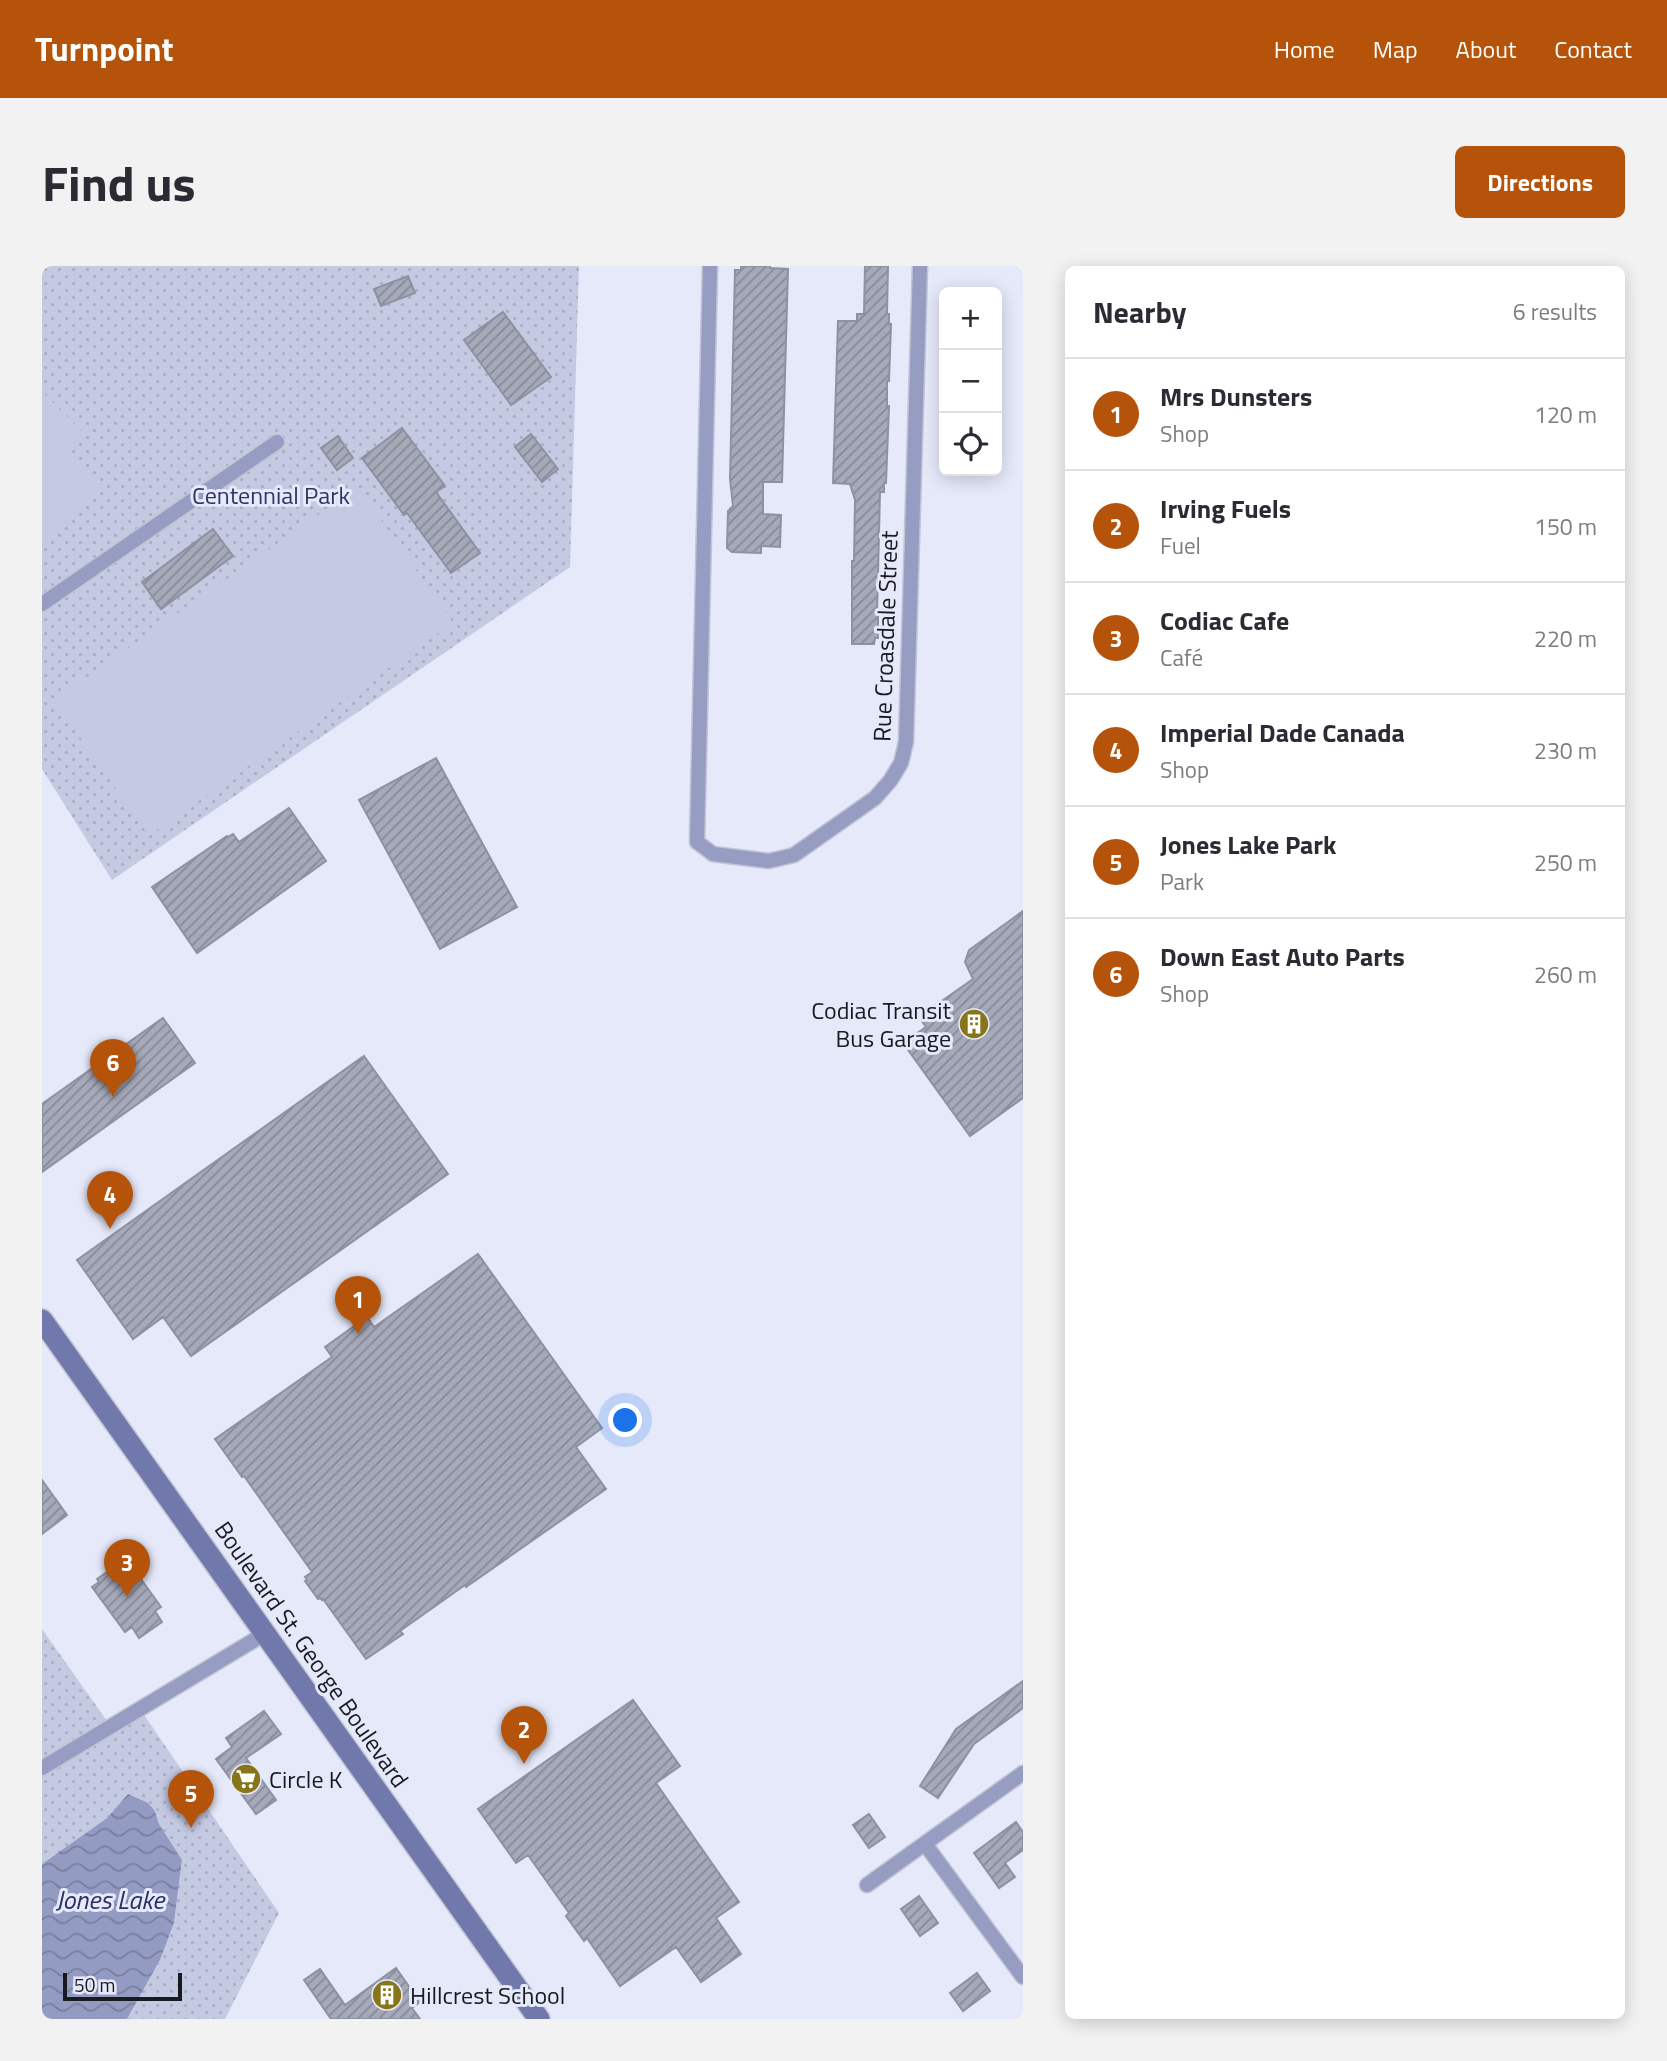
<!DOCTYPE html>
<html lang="en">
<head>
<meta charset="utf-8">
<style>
	body { margin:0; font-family:"Titillium Web",sans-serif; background:#f2f2f3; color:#2b2b33 }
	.controls { position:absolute; right:21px; top:21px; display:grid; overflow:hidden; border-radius:10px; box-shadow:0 4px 18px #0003 }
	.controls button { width:63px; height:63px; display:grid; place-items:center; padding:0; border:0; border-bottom:2px solid #e1e1e2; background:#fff; color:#2b2b33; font:35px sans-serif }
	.scale { position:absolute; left:21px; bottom:18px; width:119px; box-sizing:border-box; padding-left:7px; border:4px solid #191a20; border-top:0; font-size:19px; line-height:24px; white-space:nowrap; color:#191a20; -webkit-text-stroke:5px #e6e9fa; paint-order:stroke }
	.you { position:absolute; left:584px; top:1155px; width:24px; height:24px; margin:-18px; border:5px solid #fff; border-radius:50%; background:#1a73e8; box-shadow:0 0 0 10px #1a73e833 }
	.badge { display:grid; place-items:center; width:46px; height:46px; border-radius:50%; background:#b45309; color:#fff; font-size:23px; font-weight:700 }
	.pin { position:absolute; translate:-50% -58px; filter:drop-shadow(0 2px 4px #0008) }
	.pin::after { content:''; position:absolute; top:37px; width:24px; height:21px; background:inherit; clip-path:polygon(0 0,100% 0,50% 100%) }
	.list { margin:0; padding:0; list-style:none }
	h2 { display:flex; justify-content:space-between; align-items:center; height:91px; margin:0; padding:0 28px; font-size:30px }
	h2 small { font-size:23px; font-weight:400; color:#7c7c81 }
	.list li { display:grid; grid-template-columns:46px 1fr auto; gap:21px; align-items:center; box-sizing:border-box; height:112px; padding:0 28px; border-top:2px solid #e1e1e2 }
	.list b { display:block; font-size:26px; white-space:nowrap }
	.list p { margin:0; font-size:23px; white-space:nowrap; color:#7c7c81 }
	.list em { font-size:23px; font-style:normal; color:#7c7c81 }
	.icon { flex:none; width:38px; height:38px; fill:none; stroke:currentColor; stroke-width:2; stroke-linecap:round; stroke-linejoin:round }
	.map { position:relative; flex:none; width:981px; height:1753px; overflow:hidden; border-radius:10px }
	header { display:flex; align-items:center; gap:42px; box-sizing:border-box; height:98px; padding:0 35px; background:#b45309; color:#fff }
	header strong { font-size:33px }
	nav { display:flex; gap:38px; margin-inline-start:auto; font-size:24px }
	.intro { display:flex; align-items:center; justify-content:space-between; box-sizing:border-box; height:168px; padding:0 42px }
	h1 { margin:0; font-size:49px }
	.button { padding:18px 32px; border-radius:10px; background:#b45309; color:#fff; font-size:24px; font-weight:700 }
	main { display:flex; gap:42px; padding:0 42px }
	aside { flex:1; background:#fff; border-radius:10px; box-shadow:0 4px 18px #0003 }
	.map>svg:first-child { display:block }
</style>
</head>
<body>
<header>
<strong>Turnpoint</strong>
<nav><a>Home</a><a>Map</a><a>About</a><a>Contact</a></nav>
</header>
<div class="intro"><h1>Find us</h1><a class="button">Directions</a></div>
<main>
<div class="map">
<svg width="981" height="1753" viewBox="0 0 981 1753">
	<defs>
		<pattern id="park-dots" width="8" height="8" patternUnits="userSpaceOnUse" patternTransform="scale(1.75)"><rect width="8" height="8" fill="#c5cae3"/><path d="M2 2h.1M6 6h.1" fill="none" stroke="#a9adc2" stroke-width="1.8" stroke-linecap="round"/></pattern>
		<pattern id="water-waves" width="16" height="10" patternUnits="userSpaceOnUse" patternTransform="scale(1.75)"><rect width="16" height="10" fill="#949bc3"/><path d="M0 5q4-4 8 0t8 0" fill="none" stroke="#787e9e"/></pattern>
		<pattern id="building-hatch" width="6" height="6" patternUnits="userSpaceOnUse" patternTransform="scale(1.75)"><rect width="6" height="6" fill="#a6a9b9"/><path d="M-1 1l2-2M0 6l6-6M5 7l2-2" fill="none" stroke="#868996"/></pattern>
	</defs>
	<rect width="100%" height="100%" fill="#e6e9fa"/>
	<path fill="url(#park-dots)" d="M0,0h537l-9,301 -458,313 -70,-111z
		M0,1363l65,92 29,-18 143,210 -54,106h-98l33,-59 14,-37 8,-62 -23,-37 -4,-13 -27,-16 -21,23 -65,46z"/>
	<path fill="#c5cae3" d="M0,126l41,40 -16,16 35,35 -60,61z
		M316,221l95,136 -304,213 -95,-136z"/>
	<path fill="url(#water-waves)" d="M86,1528l20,9 7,8 4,13 23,36 -8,63 -14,37 -33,59h-85v-155l65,-46z"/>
	<path fill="url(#building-hatch)" stroke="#8e91a1" stroke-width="2" d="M699,0h29v2l18,1 -6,213h-19v32l18,1 -1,32 -19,-1v7l-29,-1 -5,-4 1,-37 5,-5 -3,-27 5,-209h6z
		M823,0h23l-1,48h2v10h2l-2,57h-2v25h2l-3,77h-2v9h-4l-3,123h1v23h-3l-1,6h-22v-83h2l1,-61 -5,-16 -17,-1 5,-162h19v-7h7z
		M366,10l7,17 -34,13 -7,-17z
		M461,46l48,65 -40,28 -47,-65z
		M360,162l43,58 -9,6 44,61 -29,20 -44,-60 -3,2 -42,-57z
		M489,168l27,35 -16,13 -27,-35z
		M296,170l15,22 -16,12 -16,-22z
		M171,263l20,27 -72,53 -19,-27z
		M394,492l81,149 -77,42 -81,-149z
		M247,542l37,53 -129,92 -45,-66 75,-51 1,1 5,-3 6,8z
		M981,645v187l-53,38 -67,-93 23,-16 -7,-10 54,-38 -8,-17 4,-12z
		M121,752l32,45 -153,109v-68z
		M322,790l84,118 -257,182 -28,-39 -30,22 -56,-79z
		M436,988l124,174 -26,19 30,42 -140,98 -1,-2 -65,46 3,3 -37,25 -43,-60 -1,1 -2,-2 -2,1 -13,-18 2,-1 -2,-3 7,-5 -68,-96 -2,1 -27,-38 117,-82 -7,-10 42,-30 7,10z
		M0,1214l25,35 -25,19z
		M86,1295l33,46 -6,4 7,11 -23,16 -7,-11 -7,5 -33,-45 7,-5 -2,-3 23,-16 2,2z
		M981,1415v27l-49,36 -36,54 -18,-12 36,-57z
		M591,1434l47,66 -24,17 83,119 -23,16 25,36 -40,28 -25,-35 -56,39 -33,-48 -3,3 -18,-25 3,-3 -41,-58 -12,8 -38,-54z
		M222,1445l17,23 -35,24 30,42 -20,14 -40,-55 16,-12 -6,-9z
		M827,1548l16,23 -16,11 -16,-23z
		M974,1556l7,10v18l-18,13 10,14 -16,11 -25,-35z
		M877,1630l19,27 -18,13 -19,-27z
		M354,1702l24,34 -8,6 8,11h-89l-27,-39 16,-11 25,36z
		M935,1707l13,18 -27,20 -13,-18z"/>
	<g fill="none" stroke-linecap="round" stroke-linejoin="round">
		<g stroke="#c1c4d3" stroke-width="17">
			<path id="street" d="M668,0l-13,576 16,12 56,7 25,-6 81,-57 15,-17 11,-18 5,-21 14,-476
				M0,338l235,-162
				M0,1502l224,-135
				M883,1578l98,133
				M825,1619l156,-112"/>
		</g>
		<g stroke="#c1c4d3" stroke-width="24">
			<path id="secondary" d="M0,1054l497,699"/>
		</g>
		<use href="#street" stroke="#979dc2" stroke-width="14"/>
		<use href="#secondary" stroke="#7078ac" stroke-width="21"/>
	</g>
	<defs>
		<g id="building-disc" transform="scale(1.575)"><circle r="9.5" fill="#887519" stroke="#e6e9fa"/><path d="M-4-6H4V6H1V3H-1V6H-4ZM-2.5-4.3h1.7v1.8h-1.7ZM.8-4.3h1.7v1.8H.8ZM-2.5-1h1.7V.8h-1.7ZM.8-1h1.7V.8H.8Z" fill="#fff"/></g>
		<g id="supermarket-disc" transform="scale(1.575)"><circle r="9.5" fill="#887519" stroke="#e6e9fa"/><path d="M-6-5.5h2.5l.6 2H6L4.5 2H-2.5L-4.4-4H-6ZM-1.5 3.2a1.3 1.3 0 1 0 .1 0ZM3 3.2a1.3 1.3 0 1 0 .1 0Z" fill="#fff"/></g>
	</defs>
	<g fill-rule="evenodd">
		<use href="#building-disc" x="932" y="758"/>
		<use href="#supermarket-disc" x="204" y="1513"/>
		<use href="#building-disc" x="345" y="1729"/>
	</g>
	<g text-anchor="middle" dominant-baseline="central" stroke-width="6" stroke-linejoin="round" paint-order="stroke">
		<g font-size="24" fill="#2f3367" stroke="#e6e9fa">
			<text x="229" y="229">Centennial Park</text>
		</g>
		<g font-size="24" fill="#191a20" stroke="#e6e9fa">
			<text transform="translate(843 370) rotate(-88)">Rue Croasdale Street</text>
			<text transform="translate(270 1388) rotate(55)">Boulevard St. George Boulevard</text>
		</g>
		<g font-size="24" fill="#191a20" stroke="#e6e9fa" text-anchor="start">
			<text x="909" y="744" text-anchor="end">Codiac Transit<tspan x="909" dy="28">Bus Garage</tspan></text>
			<text x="227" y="1513">Circle K</text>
			<text x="368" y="1729">Hillcrest School</text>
		</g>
		<g font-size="26" font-style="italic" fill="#2a2e62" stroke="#e6e9fa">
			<text x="68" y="1633">Jones Lake</text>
		</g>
	</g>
</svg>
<div class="controls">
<button>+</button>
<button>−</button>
<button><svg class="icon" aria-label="locate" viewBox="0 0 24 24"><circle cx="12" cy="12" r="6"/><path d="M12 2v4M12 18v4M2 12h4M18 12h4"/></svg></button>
</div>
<div class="scale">50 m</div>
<div class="you"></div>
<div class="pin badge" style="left:316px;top:1068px">1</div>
<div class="pin badge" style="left:482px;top:1498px">2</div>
<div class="pin badge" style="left:85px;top:1331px">3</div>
<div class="pin badge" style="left:68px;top:963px">4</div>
<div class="pin badge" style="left:149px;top:1562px">5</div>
<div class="pin badge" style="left:71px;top:831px">6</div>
</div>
<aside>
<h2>Nearby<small>6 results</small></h2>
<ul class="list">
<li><span class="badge">1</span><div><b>Mrs Dunsters</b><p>Shop</p></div><em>120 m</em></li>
<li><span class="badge">2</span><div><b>Irving Fuels</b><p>Fuel</p></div><em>150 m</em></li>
<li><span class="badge">3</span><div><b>Codiac Cafe</b><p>Café</p></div><em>220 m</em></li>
<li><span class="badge">4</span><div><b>Imperial Dade Canada</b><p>Shop</p></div><em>230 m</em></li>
<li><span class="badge">5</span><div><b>Jones Lake Park</b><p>Park</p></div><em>250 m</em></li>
<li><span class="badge">6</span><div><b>Down East Auto Parts</b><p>Shop</p></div><em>260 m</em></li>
</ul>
</aside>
</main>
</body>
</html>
